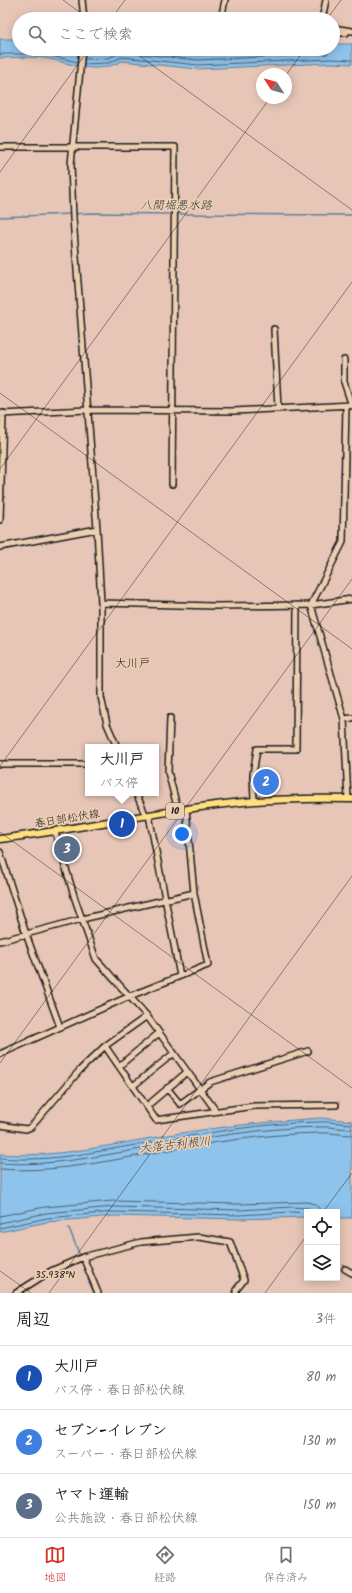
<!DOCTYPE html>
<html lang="ja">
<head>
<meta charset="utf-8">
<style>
	body { margin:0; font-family:Kalam,"Klee One",sans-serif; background:#f6f6f6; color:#202124 }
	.controls { position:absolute; right:12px; bottom:12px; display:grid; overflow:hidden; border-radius:0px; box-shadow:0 2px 10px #0003 }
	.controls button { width:36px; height:36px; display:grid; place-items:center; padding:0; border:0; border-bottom:1px solid #e0e0e0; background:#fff; color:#202124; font:20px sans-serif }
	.compass { position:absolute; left:256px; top:68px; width:36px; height:36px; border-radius:50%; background:#fff; box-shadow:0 2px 10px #0003; rotate:306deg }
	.you { position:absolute; left:182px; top:834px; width:14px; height:14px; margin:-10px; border:3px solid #fff; border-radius:50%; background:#1a73e8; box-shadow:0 0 0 6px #1a73e833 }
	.badge { display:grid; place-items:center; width:26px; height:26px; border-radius:50%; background:#d93025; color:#fff; font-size:13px; font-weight:700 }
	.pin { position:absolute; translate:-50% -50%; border:2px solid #fff; box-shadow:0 1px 4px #0006 }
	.popup { position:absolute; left:85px; top:744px; width:74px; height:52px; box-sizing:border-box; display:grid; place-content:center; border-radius:0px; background:#fff; filter:drop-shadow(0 1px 3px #0005); font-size:13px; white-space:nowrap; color:#757577 }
	.popup b { font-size:15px; color:#202124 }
	.popup::after { content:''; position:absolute; left:50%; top:100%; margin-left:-8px; border:8px solid transparent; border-top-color:#fff }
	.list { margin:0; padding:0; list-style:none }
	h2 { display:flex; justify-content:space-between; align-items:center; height:52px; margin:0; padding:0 16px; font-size:17px }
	h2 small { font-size:13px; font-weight:400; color:#757577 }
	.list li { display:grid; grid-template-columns:26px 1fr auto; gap:12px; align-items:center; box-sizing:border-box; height:64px; padding:0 16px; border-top:1px solid #e0e0e0 }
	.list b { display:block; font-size:15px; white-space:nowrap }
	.list p { margin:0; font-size:13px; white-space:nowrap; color:#757577 }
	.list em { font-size:13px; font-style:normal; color:#757577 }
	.icon { flex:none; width:22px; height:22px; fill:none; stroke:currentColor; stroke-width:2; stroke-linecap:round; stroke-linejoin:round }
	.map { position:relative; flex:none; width:352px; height:1293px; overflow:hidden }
	.search { position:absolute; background:#fff; box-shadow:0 2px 10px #0003; left:12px; right:12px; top:12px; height:44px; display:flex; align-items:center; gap:10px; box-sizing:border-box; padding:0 14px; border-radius:22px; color:#757577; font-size:15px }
	.sheet { height:244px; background:#fff }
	nav { display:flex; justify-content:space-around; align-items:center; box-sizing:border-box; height:56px; border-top:1px solid #e0e0e0; background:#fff; font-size:11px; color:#757577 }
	nav a { display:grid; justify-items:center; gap:2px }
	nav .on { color:#d93025 }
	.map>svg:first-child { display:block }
</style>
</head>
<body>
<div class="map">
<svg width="352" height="1293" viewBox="0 0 352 1293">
	<rect width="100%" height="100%" fill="#e7c6b7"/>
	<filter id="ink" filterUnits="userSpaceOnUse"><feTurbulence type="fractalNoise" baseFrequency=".025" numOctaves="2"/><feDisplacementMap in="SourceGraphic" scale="8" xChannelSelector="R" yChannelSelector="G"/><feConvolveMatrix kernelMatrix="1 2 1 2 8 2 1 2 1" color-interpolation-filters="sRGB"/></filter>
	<g filter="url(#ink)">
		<path fill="#8ec3eb" stroke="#608098" d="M0,39h19v10h156l29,2 129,-2v-5h19v20l-21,-1 -134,6 -75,-8c-29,15 -49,2 -78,-3 -14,-2 -30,0 -44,0z
			M320,1118l32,3v97h-15v-6h-30v5l-68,2 -125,-3 -67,6 -47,10v-78c51,4 101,-7 151,-16 56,-10 112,-16 169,-20z"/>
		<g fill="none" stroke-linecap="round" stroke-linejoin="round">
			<path stroke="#4a5f6f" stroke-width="1" d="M140,49l58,5 118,-5
				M0,54h43l34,8
				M85,59l23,-1 14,-6 76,8 129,-6 2,-2 -3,-3
				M84,64l25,-1 13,-6 76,8 133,-6 21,1
				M0,1158c52,5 102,-8 153,-16 55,-9 110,-19 166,-20 11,-1 22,2 33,2
				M0,1163c52,4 102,-8 153,-16 55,-10 110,-19 166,-20 11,-1 22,2 33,2
				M0,1169c52,4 102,-7 153,-16 55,-10 111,-19 166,-20 11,-1 22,2 33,2
				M0,1216l45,-9 68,-6 126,3 68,-2 8,2 7,8
				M0,1223l46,-10 68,-6 125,3 53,-3 16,1 6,4
				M0,1228l47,-10 67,-6 125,3 52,-3 16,1"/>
			<path stroke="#608098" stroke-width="1.5" d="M176,214l176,1
				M0,217l93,-4 79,1
				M69,1228l11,28
				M82,1261l5,14
				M88,1279l6,14"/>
			<g stroke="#1c1c1c" stroke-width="8">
				<path id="minor" d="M82,0l2,19
					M221,19l4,-19
					M322,19l4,-19
					M333,28l19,3
					M333,33h13
					M82,49l-11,115 2,54 24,311 4,74v94l6,27 10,23
					M0,147h175l-3,337
					M274,329l4,79
					M344,360v22l8,24
					M346,406l-3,136 -32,63 33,114 4,80
					M0,414l88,-4 146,1 118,-6
					M0,520l3,-107
					M0,547l97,-18
					M101,603l114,3 96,-1 41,-6
					M170,718l-2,54 10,38
					M344,719l8,-1
					M0,764h88
					M136,793l10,23
					M254,801l-1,-26 4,-26h39l1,-144
					M149,815l31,161
					M55,832l20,67 21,60 51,57 69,95
					M0,852l26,82 34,93
					M0,941l82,-22 112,-26
					M105,1046l51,74 98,-14 82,-1
					M0,1054l130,-58 78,-31 -14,-72 -8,-84
					M119,1066l40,-33
					M133,1086l41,-33
					M167,1088l13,16 30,-22 98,-31
					M147,1106l40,-34
					M0,1125l26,4 5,-2 49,-57 25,-24 42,-30
					M83,1257l15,36
					M345,1269l7,4
					M16,1293l35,-22 32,-14 58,-15 58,-5 31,5 14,38 -8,10v3"/>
			</g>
			<g stroke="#1c1c1c" stroke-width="9">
				<path id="major" d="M0,839c72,-9 143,-25 216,-34 44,-6 91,-7 136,-6"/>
			</g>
			<use href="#minor" stroke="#ecceb2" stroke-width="5"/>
			<use href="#major" stroke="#ffdf80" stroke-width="6"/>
		</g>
	</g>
	<path fill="none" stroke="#1c1c1c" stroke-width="1" stroke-opacity="0.45" d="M63,0l26,19M111,19l14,-19M327,19l14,-19M130,49l222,161M286,75l19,-26M0,172l89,-123M0,393l352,256M0,469l270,-371M0,766l352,-484M0,832l352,256M0,1063l352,-484M323,1212l29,-39M0,1271l31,22M49,1293l303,-417M265,1293l42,-58"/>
	<g text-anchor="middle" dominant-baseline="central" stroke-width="3.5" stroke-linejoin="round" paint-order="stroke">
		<rect fill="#ecceb2" stroke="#5a5149" stroke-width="1" x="166" y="803" width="18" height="16" rx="3"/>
		<g font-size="10" font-weight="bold" fill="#1c1c1c">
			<text x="175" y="811">10</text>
		</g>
		<g font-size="11" fill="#1c1c1c" stroke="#ecceb2">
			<text transform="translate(67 819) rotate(-9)">春日部松伏線</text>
		</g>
		<g font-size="12" font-style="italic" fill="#333d45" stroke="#ecceb2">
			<text x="176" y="205">八間堀悪水路</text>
			<text transform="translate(175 1145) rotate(-6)">大落古利根川</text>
		</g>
		<g font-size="12" fill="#1c1c1c" stroke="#ecceb2">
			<text x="133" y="663">大川戸</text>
		</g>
	</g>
	<g font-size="10" text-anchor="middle" fill="#1c1c1c" stroke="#ecceb2" stroke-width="3.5" stroke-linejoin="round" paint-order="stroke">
		<text x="55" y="1278">35.938°N</text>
	</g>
</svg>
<div class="controls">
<button><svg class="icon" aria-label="locate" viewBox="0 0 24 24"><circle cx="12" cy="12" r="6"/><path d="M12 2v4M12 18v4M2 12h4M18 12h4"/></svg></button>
<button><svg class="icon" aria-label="layers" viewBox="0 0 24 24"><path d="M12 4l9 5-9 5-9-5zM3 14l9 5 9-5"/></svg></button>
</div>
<svg class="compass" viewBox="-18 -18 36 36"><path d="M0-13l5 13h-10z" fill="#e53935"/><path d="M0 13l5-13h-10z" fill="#757577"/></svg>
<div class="you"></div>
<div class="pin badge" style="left:122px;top:824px;background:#1a4fb4">1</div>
<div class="popup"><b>大川戸</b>バス停</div>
<div class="pin badge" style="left:266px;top:782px;background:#3f7fe0">2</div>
<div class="pin badge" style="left:67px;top:849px;background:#5c6f8a">3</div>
<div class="search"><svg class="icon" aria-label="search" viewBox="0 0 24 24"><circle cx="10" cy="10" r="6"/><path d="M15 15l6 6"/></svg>ここで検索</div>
</div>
<section class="sheet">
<h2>周辺<small>3件</small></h2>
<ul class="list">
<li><span class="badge" style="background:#1a4fb4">1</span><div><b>大川戸</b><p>バス停 · 春日部松伏線</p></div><em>80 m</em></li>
<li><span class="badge" style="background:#3f7fe0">2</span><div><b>セブン-イレブン</b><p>スーパー · 春日部松伏線</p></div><em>130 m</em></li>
<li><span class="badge" style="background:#5c6f8a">3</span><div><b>ヤマト運輸</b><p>公共施設 · 春日部松伏線</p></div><em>150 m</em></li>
</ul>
</section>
<nav>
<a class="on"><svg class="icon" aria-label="map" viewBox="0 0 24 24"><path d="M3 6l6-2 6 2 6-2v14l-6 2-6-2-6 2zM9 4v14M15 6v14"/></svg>地図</a>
<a><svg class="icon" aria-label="directions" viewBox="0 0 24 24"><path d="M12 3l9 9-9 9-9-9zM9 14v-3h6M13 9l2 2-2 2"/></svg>経路</a>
<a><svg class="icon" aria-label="saved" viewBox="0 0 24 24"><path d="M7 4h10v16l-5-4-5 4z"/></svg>保存済み</a>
</nav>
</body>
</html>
